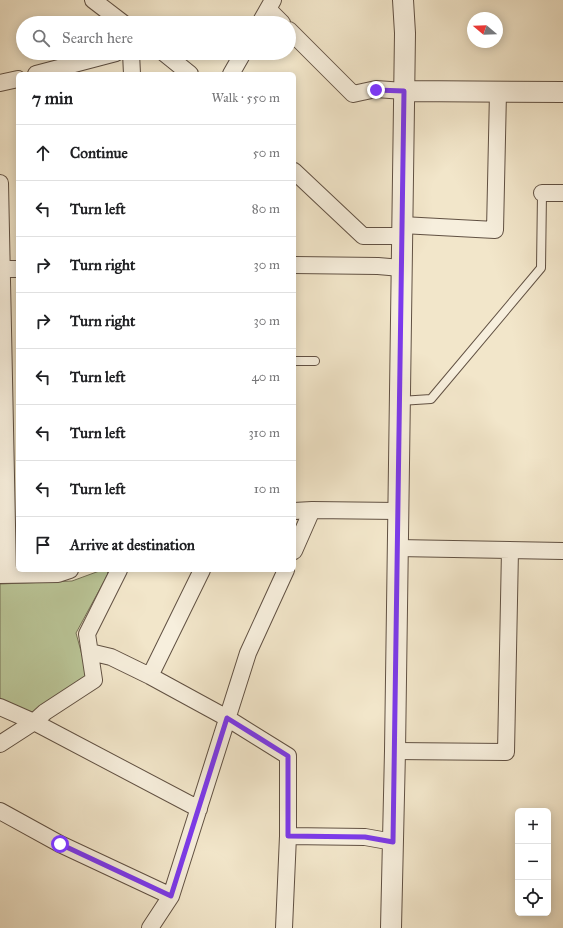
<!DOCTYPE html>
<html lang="en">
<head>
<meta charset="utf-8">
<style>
	body { margin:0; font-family:"IM FELL Great Primer",serif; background:#f6f6f6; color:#202124 }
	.controls { position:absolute; right:12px; bottom:12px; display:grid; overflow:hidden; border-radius:6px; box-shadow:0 2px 10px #0003 }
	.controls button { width:36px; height:36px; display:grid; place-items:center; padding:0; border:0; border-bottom:1px solid #e0e0e0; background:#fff; color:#202124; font:20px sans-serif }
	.compass { position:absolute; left:467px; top:12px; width:36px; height:36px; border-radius:50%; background:#fff; box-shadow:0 2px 10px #0003; rotate:289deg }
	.stop { position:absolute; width:12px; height:12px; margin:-9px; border:3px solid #7c3aed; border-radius:50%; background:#fff }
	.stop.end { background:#7c3aed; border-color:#fff; box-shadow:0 1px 4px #0008 }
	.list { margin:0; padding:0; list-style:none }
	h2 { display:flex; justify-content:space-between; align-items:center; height:52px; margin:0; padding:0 16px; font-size:17px }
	h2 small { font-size:13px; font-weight:400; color:#757577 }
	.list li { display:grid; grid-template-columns:26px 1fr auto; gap:12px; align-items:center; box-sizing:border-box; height:56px; padding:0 16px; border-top:1px solid #e0e0e0 }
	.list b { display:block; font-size:15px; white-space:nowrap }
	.list em { font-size:13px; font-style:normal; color:#757577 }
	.icon { flex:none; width:22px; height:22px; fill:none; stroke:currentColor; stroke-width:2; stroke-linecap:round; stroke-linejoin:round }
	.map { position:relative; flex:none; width:563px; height:928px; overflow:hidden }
	.search { position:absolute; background:#fff; box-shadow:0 2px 10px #0003; left:16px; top:16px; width:280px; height:44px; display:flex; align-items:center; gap:10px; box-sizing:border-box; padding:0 14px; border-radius:22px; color:#757577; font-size:15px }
	.panel { position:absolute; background:#fff; box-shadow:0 2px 10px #0003; left:16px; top:72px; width:280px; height:500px; border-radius:6px }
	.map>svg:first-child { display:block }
</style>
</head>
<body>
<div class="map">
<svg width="563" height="928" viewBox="0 0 563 928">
	<rect width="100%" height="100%" fill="#f2e6ca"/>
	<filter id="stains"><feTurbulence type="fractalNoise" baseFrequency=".005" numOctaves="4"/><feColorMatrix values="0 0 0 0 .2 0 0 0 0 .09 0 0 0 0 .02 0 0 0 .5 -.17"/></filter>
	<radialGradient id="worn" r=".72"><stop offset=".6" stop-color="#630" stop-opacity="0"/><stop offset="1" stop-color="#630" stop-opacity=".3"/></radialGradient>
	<path fill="#bac597" stroke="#767256" d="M102,570h5l1,4 -32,59 12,44 -55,35h-9l-24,-14v-114l72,-3z"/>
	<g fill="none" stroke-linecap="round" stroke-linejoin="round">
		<g stroke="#615143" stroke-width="10">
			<path id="service" d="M294,361h21
				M400,401l31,-2 110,-131 1,-75"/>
		</g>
		<g stroke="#615143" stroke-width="18">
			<path id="minor" d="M93,0l30,23
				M268,9l14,14
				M260,23l13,-23
				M289,30l64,64 23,-5 28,2
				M131,53l1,21
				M164,53l26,21
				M36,74l80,-21
				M231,74l12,-21
				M0,83l18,-4
				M294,171l69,65h39
				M0,183l8,391
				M542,193h21
				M402,225l93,5 3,-138
				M294,265l84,1 23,2
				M0,269h18
				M294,511l18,-1 86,1
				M397,548l166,3
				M294,551l18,-41
				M0,575l58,-1 12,-4
				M90,652l21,5 39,19 77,42 61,38v80l77,1 28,5
				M150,676l52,-106
				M0,707l34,15 165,87
				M0,744l34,-22 11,-10 49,-32 -7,-46 32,-64
				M395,751l111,1 4,-202
				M0,811l60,33 111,52
				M150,928l21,-32 77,-243 38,-83
				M284,928l4,-92"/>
		</g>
		<g stroke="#615143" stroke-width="22">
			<path id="tertiary" d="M404,91l159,1
				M391,928l4,-177 10,-718 -2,-33"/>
		</g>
		<use href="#service" stroke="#f7efdd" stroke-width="8"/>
		<use href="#minor" stroke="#f7efdd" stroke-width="16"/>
		<use href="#tertiary" stroke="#f7efdd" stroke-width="20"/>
	</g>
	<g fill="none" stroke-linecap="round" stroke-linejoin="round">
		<path stroke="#7c3aed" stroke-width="5" d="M60,844l111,52 56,-178 61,38v80l77,1 28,5 11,-751 -28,-1"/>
	</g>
	<rect width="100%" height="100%" filter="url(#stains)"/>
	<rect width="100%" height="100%" fill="url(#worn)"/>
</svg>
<div class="controls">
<button>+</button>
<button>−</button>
<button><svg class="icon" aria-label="locate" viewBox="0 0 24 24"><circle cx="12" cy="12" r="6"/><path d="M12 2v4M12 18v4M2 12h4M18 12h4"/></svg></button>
</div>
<svg class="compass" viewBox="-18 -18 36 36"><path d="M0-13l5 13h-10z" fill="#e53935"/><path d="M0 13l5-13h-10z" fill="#757577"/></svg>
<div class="stop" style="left:60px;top:844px"></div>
<div class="stop end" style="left:376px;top:90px"></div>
<div class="search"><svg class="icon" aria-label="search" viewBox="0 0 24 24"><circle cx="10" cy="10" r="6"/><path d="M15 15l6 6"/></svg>Search here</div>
<section class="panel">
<h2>7 min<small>Walk · 550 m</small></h2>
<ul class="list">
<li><svg class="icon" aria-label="ahead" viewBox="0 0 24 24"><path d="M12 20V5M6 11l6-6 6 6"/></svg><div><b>Continue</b></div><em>50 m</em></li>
<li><svg class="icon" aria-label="left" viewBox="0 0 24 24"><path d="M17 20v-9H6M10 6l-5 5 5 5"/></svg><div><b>Turn left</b></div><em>80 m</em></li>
<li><svg class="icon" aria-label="right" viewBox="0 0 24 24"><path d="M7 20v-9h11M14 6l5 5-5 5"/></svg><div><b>Turn right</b></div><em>30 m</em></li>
<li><svg class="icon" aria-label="right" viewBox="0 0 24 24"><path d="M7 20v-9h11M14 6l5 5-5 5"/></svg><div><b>Turn right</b></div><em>30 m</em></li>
<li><svg class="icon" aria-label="left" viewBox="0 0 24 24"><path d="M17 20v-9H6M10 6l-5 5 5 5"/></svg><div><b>Turn left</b></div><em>40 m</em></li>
<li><svg class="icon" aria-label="left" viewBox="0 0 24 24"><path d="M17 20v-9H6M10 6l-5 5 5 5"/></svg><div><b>Turn left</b></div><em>310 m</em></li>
<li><svg class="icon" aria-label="left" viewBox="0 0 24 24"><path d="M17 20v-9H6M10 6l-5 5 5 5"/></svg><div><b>Turn left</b></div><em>10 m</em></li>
<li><svg class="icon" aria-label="arrive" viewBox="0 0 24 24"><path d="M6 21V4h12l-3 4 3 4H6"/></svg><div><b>Arrive at destination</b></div></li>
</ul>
</section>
</div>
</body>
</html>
